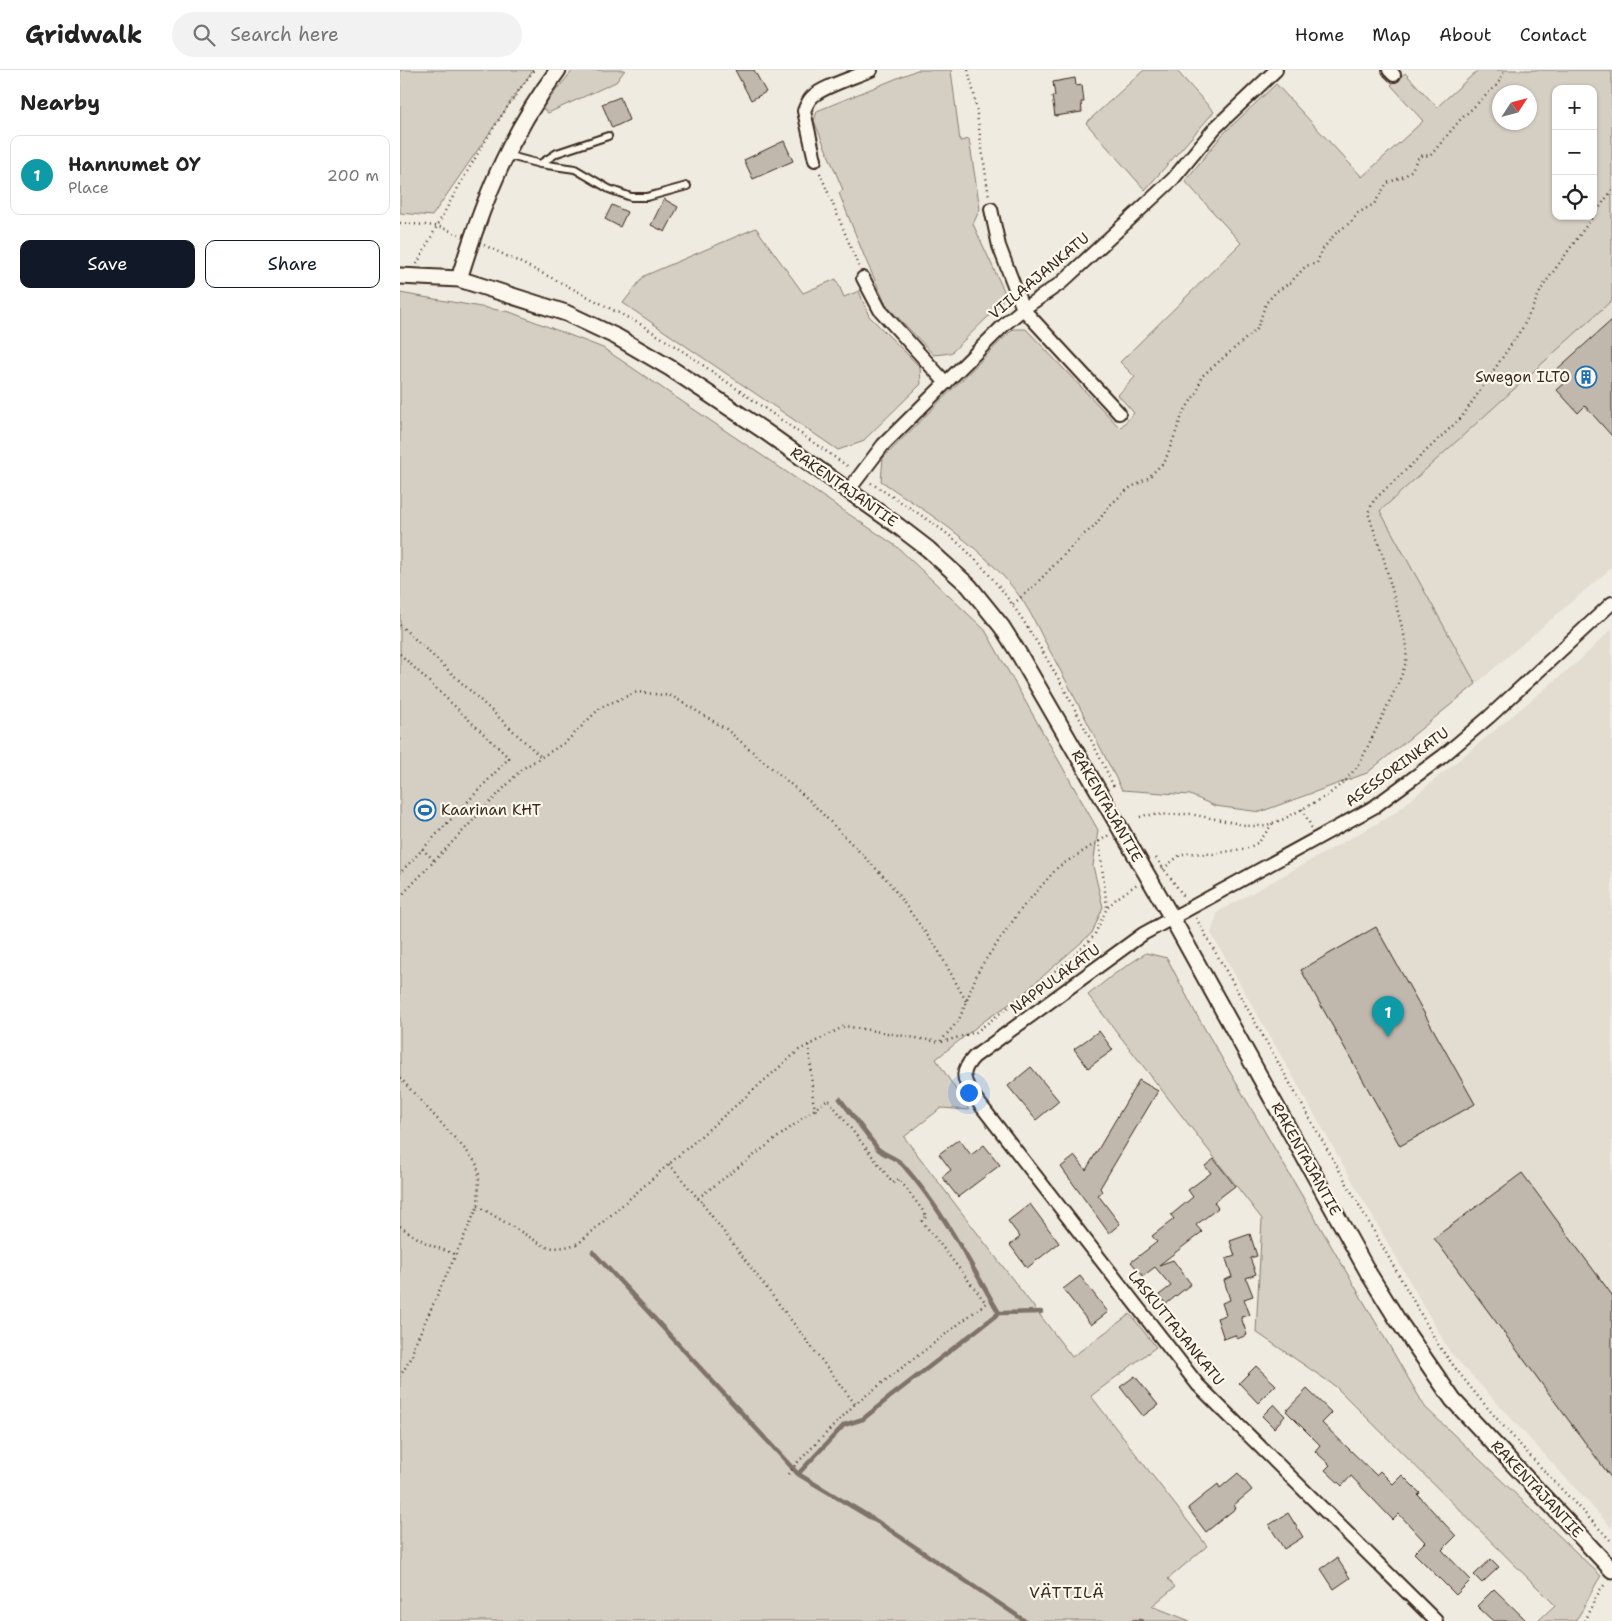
<!DOCTYPE html>
<html lang="en">
<head>
<meta charset="utf-8">
<style>
	body { margin:0; font-family:"Shantell Sans",sans-serif; background:#f2f2f2; color:#222 }
	.controls { position:absolute; right:15px; top:15px; display:grid; overflow:hidden; border-radius:10px; box-shadow:0 1px 4px #0004 }
	.controls button { width:45px; height:45px; display:grid; place-items:center; padding:0; border:0; border-bottom:1px solid #e0e0e0; background:#fff; color:#222; font:25px sans-serif }
	.compass { position:absolute; left:1092px; top:15px; width:45px; height:45px; border-radius:50%; background:#fff; box-shadow:0 1px 4px #0004; rotate:54deg }
	.you { position:absolute; left:568px; top:1022px; width:18px; height:18px; margin:-12px; border:4px solid #fff; border-radius:50%; background:#1a73e8; box-shadow:0 0 0 8px #1a73e833 }
	.badge { display:grid; place-items:center; width:32px; height:32px; border-radius:50%; background:#111827; color:#fff; font-size:16px; font-weight:700 }
	.pin { position:absolute; translate:-50% -41px; filter:drop-shadow(0 1px 2px #0008) }
	.pin::after { content:''; position:absolute; top:26px; width:18px; height:15px; background:inherit; clip-path:polygon(0 0,100% 0,50% 100%) }
	.list { margin:0; padding:0; list-style:none }
	h2 { display:flex; justify-content:space-between; align-items:center; height:65px; margin:0; padding:0 20px; font-size:21px }
	h2 small { font-size:16px; font-weight:400; color:#767676 }
	.list li { display:grid; grid-template-columns:32px 1fr auto; gap:15px; align-items:center; box-sizing:border-box; height:80px; margin:0 10px 10px; padding:0 10px; border:1px solid #e0e0e0; border-radius:10px }
	.list b { display:block; font-size:19px; white-space:nowrap }
	.list p { margin:0; font-size:16px; white-space:nowrap; color:#767676 }
	.list em { font-size:16px; font-style:normal; color:#767676 }
	.actions { display:flex; gap:10px; padding:15px 20px }
	.actions a { flex:1; padding:11px 0; border:1px solid #111827; border-radius:10px; text-align:center; font-size:18px; color:#111827 }
	.actions .main { background:#111827; color:#fff }
	.icon { flex:none; width:28px; height:28px; fill:none; stroke:currentColor; stroke-width:2; stroke-linecap:round; stroke-linejoin:round }
	.map { position:relative; flex:none; width:1212px; height:1551px; overflow:hidden }
	header { display:flex; align-items:center; gap:30px; box-sizing:border-box; height:70px; padding:0 25px; background:#fff; border-bottom:1px solid #e0e0e0 }
	header strong { font-size:24px }
	nav { display:flex; gap:28px; margin-inline-start:auto; font-size:18px }
	.search { width:350px; height:45px; background:#f2f2f2; display:flex; align-items:center; gap:12px; box-sizing:border-box; padding:0 18px; border-radius:28px; color:#767676; font-size:19px }
	main { display:flex }
	aside { flex:1; background:#fff }
	.map>svg:first-child { display:block }
</style>
</head>
<body>
<header>
<strong>Gridwalk</strong>
<div class="search"><svg class="icon" aria-label="search" viewBox="0 0 24 24"><circle cx="10" cy="10" r="6"/><path d="M15 15l6 6"/></svg>Search here</div>
<nav><a>Home</a><a>Map</a><a>About</a><a>Contact</a></nav>
</header>
<main>
<aside>
<h2>Nearby<small></small></h2>
<ul class="list">
<li><span class="badge" style="background:#0f9aa8">1</span><div><b>Hannumet OY</b><p>Place</p></div><em>200 m</em></li>
</ul>
<div class="actions"><a class="main">Save</a><a>Share</a></div>
</aside>
<div class="map">
<svg width="1212" height="1551" viewBox="0 0 1212 1551">
	<rect width="100%" height="100%" fill="#f0ebe0"/>
	<filter id="ink" filterUnits="userSpaceOnUse"><feTurbulence type="fractalNoise" baseFrequency=".02" numOctaves="2"/><feDisplacementMap in="SourceGraphic" scale="10" xChannelSelector="R" yChannelSelector="G"/><feConvolveMatrix kernelMatrix="1 2 1 2 8 2 1 2 1" color-interpolation-filters="sRGB"/></filter>
	<g filter="url(#ink)">
		<path fill="#e2dcd1" d="M1212,230v267l-136,117 -96,-173z
			M1212,559v899l-162,-176 -239,-419 7,-21 174,-97 189,-156z"/>
		<path fill="#d5cec3" stroke="#887c70" fill-rule="evenodd" d="M0,0h133l-101,146 -32,-3z
			M173,0h52l-9,12 -68,31 -6,-5z
			M517,0h34l9,71 9,-2 11,70 -7,15 31,67 -3,13 -50,49 -17,2 -48,-50 -21,-47 -26,-65 4,-3 -29,-69 3,-10z
			M744,0h32l38,42 -69,78 -59,-67z
			M1078,0h134v230l-232,211 96,173 -109,89 -107,39 -45,-6 -25,-11 -68,-5c-24,-47 -47,-93 -72,-139 -9,-16 -17,-35 -27,-50 -36,-52 -92,-86 -142,-120l2,-23 130,-129h13l94,99 14,-15 -16,-18 17,-18 -15,-15 121,-119 -56,-62 38,-47 53,-50 86,93 61,-56 -32,-36 14,-12 32,34zM1156,19h37v127h-37zM1100,22h30v30h-30z
			M356,158l47,65 33,-14 8,18 15,-6 10,25 51,51 1,17 -59,58 -24,8 -215,-147 21,-27z
			M0,223l110,19 93,36 293,198 89,84 113,200 -5,36 10,41 -11,26 -75,66 -33,22 -48,38 33,51 -28,-2 -37,29 168,220 58,-43 26,33 -65,49 116,150 -39,33 7,8 -23,19 38,15h-790z
			M746,883l21,5 28,54 230,395 176,169c-10,14 -15,31 -26,45h-37l17,-16 -220,-219 -79,-54 6,-113 -174,-224 25,-20z"/>
		<g fill="none" stroke-linecap="round" stroke-linejoin="round">
			<path stroke="#7f7367" stroke-width="4.5" d="M440,1029l38,50c9,8 16,7 25,16 39,44 67,98 96,148
				M193,1182l205,222 80,48 147,99
				M398,1404l46,-49 19,-6 27,-22 109,-84 42,-1
				M734,1551h7"/>
		</g>
		<path fill="#c0b8ad" stroke="#3b2a1e" d="M335,0h19l12,22 -15,8z
			M675,8l1,8 6,-1 2,17h-3l1,10 -27,4 -3,-20h3l-2,-14z
			M220,27l9,23 -17,8 -10,-24z
			M384,71l9,20 -40,18 -9,-19z
			M264,129l14,8 -13,25 -14,-7z
			M212,135l15,7 -7,15 -15,-8z
			M1212,250v116l-27,-30 -7,7 -21,-23 8,-7 -10,-12z
			M976,857l99,177 -75,42 -99,-176z
			M699,961l14,19 -25,18 -14,-19z
			M631,997l28,34 -23,19 -28,-34z
			M739,1010l19,11 -58,97 2,4 -4,3 22,29 -11,9 -48,-66 14,-11 11,14z
			M559,1069l12,16 13,-10 16,20 -42,32 -16,-20 9,-7 -12,-16z
			M814,1089l21,27 -21,16 4,6 -22,17 6,7 -43,33 14,-5 18,24 -25,20 -7,-9 12,-9 -16,-19 -12,9 -12,-14 26,-20 -5,-6 22,-17 -3,-4 22,-18 -5,-7 23,-17 -6,-7z
			M1122,1103l90,122v184l-178,-241z
			M630,1134l29,39 -32,25 -17,-23 10,-8 -12,-16z
			M850,1164l7,22 -7,2 6,16 -10,4 7,18 -9,3 6,16 -9,2 6,18 -10,4 -2,-4 -11,4 -7,-21 9,-3 -4,-12 8,-3 -6,-20 8,-3 -6,-18 9,-3 -5,-15z
			M680,1206l28,36 -17,13 -28,-36z
			M856,1296l20,19 -18,18 -19,-20z
			M735,1306l23,29 -15,11 -23,-29z
			M907,1319l25,24 -10,10 54,52 4,-4 13,13 9,-9 18,18 -2,2 38,41 -14,14 29,30 -15,15 -42,-42 11,-11 -26,-28 -6,6 -42,-44 -9,10 -17,-16 5,-5 -15,-14 5,-6 -34,-34z
			M874,1334l11,12 -11,12 -12,-12z
			M838,1403l14,17 -18,15 2,3 -30,24 -18,-24 30,-24 2,4z
			M888,1443l15,24 -19,12 -15,-24z
			M937,1488l13,20 -16,11 -13,-20z
			M1091,1489l8,8 -17,16 -8,-8z
			M1094,1519l33,32h-34l-16,-15z"/>
		<g fill="none" stroke-linecap="round" stroke-linejoin="round">
			<g stroke="#3b2a1e" stroke-width="10">
				<path id="service" d="M106,85l34,9 35,5 34,20 22,8h16l40,-11
					M140,94l17,-11 51,-17"/>
			</g>
			<g stroke="#3b2a1e" stroke-width="16">
				<path id="minor" d="M989,0l5,5
					M415,90l-11,-49c2,-5 4,-10 8,-14 10,-10 45,-21 59,-27
					M591,139l8,37 24,63 96,104
					M463,208l17,32 66,73
					M448,421l35,-46 123,-122 17,-14 38,-26 112,-104 42,-51 61,-58
					M1036,1551l-238,-236 -226,-291c-10,-16 -11,-23 2,-37l169,-123 231,-127 69,-51 46,-39 123,-114"/>
			</g>
			<g stroke="#3b2a1e" stroke-width="19">
				<path id="tertiary" d="M0,206l59,3 107,34 51,24 53,31 93,62 135,96 30,23 41,37 33,41 17,27 153,264 197,356 28,45 56,81 159,170
					M59,209c24,-78 50,-144 99,-209"/>
			</g>
			<path stroke="#3b2a1e" stroke-width="2.5" stroke-dasharray="1 4" stroke-linecap="butt" d="M568,0l6,24 15,103
				M420,103l39,94
				M0,153l37,3 22,8
				M84,175l72,35 84,44 47,30 163,114
				M17,194c35,-67 71,-134 117,-194
				M471,413c26,17 55,34 79,53 49,40 81,95 112,149 18,34 36,67 52,102
				M613,534l21,-18 49,-51 11,-8 15,-21 19,-17 20,-11 17,-17 18,-48 15,-23 3,-13 56,-48 9,-26 11,-12 13,-8 16,-17 11,-3 5,-13 13,-16 16,-12 7,-9 16,-9 13,-21 18,-7 7,-6 5,-11 6,-4 7,1 30,-36 37,-35 8,-15
				M0,555l141,132
				M0,584l109,104 -109,115
				M902,739l10,19
				M740,747l6,-2 44,-1 60,12h14l20,-7 44,-24 18,-15 14,-17 41,-86 5,-15 1,-16 -24,-90 -15,-43 6,-13 88,-83 61,-90 20,-41 69,-96
				M699,771l8,67
				M22,779l12,11
				M756,788l29,40
				M763,799l17,-14 7,-2 26,1 35,-6 11,-6 14,-19
				M0,827l122,-128 44,-27 35,-35 36,-15 35,4 54,33 82,70 80,82 50,69 28,51
				M796,848l243,428c50,70 113,133 173,196
				M542,972l34,-10 98,-76 20,-20 13,-28 9,-9 21,-15
				M409,975l4,55 3,12
				M0,1008l72,79 5,8 2,10 -1,31 -64,140 -2,11 -12,19
				M269,1094l32,38 3,-2
				M298,1128l130,-99 65,84 6,-4 28,37 -5,5 64,82 -131,101 -154,-202
				M78,1136l68,41c12,2 22,0 33,-4l220,-193 46,-24 95,16 19,-22 20,-51 43,-61 36,-41 51,-32
				M0,1156c18,14 35,22 56,28
				M388,1404l10,-12 57,-58
				M1184,1551l16,-31 6,-7"/>
			<use href="#service" stroke="#fbf7ec" stroke-width="6"/>
			<use href="#minor" stroke="#fbf7ec" stroke-width="12"/>
			<use href="#tertiary" stroke="#fbf7ec" stroke-width="15"/>
		</g>
	</g>
	<defs>
		<g id="building-ring" transform="scale(1.125)"><circle r="9.5" fill="#fbf7ec" stroke="#1f6fb2" stroke-width="1.5"/><path d="M-4-6H4V6H1V3H-1V6H-4ZM-2.5-4.3h1.7v1.8h-1.7ZM.8-4.3h1.7v1.8H.8ZM-2.5-1h1.7V.8h-1.7ZM.8-1h1.7V.8H.8Z" fill="#1f6fb2"/></g>
		<g id="stadium-ring" transform="scale(1.125)"><circle r="9.5" fill="#fbf7ec" stroke="#1f6fb2" stroke-width="1.5"/><path d="M0-5a6.5 5 0 1 0 0 10a6.5 5 0 1 0 0-10ZM-3.5-1.8h7v3.6h-7Z" fill="#1f6fb2"/></g>
	</defs>
	<g fill-rule="evenodd">
		<use href="#building-ring" x="1186" y="307"/>
		<use href="#stadium-ring" x="25" y="740"/>
	</g>
	<g text-anchor="middle" dominant-baseline="central" stroke-width="4.5" stroke-linejoin="round" paint-order="stroke">
		<g font-size="15" fill="#3b2a1e" stroke="#fbf7ec">
			<text transform="translate(639 206) rotate(-40)">VIILAAJANKATU</text>
			<text transform="translate(444 417) rotate(35)">RAKENTAJANTIE</text>
			<text transform="translate(997 697) rotate(-36)">ASESSORINKATU</text>
			<text transform="translate(707 736) rotate(60)">RAKENTAJANTIE</text>
			<text transform="translate(655 909) rotate(-36)">NAPPULAKATU</text>
			<text transform="translate(906 1089) rotate(61)">RAKENTAJANTIE</text>
			<text transform="translate(776 1258) rotate(51)">LASKUTTAJANKATU</text>
			<text transform="translate(1137 1419) rotate(47)">RAKENTAJANTIE</text>
		</g>
		<g font-size="15" fill="#3b2a1e" stroke="#fbf7ec" text-anchor="end">
			<text x="1170" y="307">Swegon ILTO</text>
			<text x="41" y="740" text-anchor="start">Kaarinan KHT</text>
		</g>
		<g font-size="16" letter-spacing="1" fill="#3b2a1e" stroke="#fbf7ec">
			<text x="667" y="1522">VÄTTILÄ</text>
		</g>
	</g>
</svg>
<div class="controls">
<button>+</button>
<button>−</button>
<button><svg class="icon" aria-label="locate" viewBox="0 0 24 24"><circle cx="12" cy="12" r="6"/><path d="M12 2v4M12 18v4M2 12h4M18 12h4"/></svg></button>
</div>
<svg class="compass" viewBox="-18 -18 36 36"><path d="M0-13l5 13h-10z" fill="#e53935"/><path d="M0 13l5-13h-10z" fill="#767676"/></svg>
<div class="you"></div>
<div class="pin badge" style="left:988px;top:967px;background:#0f9aa8">1</div>
</div>
</main>
</body>
</html>
